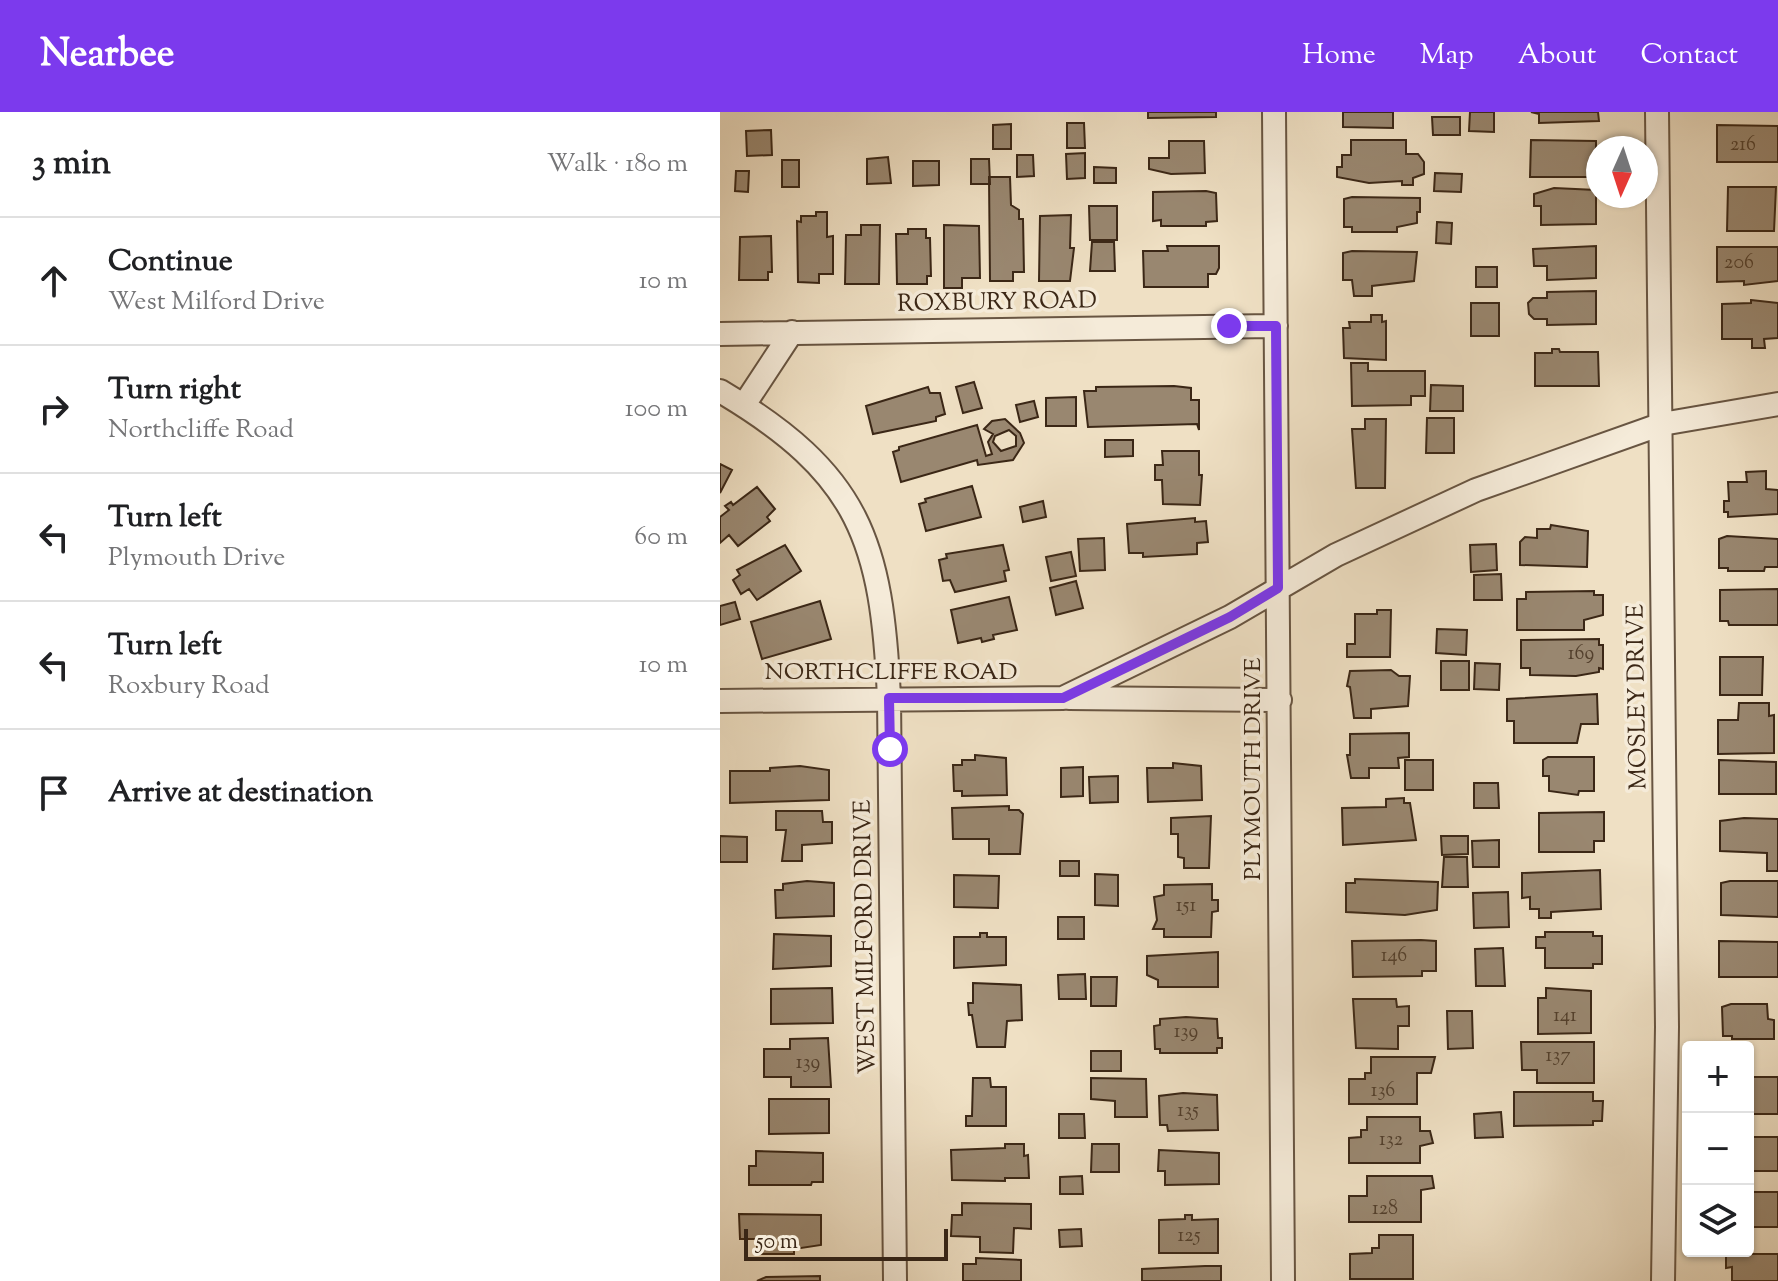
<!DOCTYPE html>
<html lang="en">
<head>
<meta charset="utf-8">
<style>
	body { margin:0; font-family:"Sorts Mill Goudy",serif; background:#f2f2f2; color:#202124 }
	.controls { position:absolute; right:24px; bottom:24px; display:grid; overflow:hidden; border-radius:8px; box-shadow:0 2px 6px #0004 }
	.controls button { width:72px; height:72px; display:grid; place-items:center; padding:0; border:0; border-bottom:2px solid #e0e0e0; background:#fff; color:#202124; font:40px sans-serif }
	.compass { position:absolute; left:866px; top:24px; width:72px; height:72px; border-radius:50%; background:#fff; box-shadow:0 2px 6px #0004; rotate:183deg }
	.scale { position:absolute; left:24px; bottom:20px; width:204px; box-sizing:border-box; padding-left:8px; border:4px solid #3b2716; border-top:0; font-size:22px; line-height:28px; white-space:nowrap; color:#3b2716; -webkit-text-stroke:6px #f5ebd9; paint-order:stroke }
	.stop { position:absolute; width:24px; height:24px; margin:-18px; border:6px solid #7c3aed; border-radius:50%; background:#fff }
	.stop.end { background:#7c3aed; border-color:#fff; box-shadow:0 2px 8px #0008 }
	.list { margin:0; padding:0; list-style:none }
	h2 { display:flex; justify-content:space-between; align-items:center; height:104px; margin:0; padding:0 32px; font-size:34px }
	h2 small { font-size:26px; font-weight:400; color:#757577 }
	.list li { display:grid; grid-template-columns:52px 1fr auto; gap:24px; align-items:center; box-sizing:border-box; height:128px; padding:0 32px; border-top:2px solid #e0e0e0 }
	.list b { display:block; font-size:30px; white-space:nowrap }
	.list p { margin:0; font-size:26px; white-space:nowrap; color:#757577 }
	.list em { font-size:26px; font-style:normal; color:#757577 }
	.icon { flex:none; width:44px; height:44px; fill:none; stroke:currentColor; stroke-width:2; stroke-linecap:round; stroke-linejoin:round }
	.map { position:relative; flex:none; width:1058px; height:1169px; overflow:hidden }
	header { display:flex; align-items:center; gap:48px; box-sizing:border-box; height:112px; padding:0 40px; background:#7c3aed; color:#fff }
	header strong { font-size:38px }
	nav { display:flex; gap:44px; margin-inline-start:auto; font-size:28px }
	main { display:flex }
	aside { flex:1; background:#fff }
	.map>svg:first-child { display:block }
</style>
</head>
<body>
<header>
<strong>Nearbee</strong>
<nav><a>Home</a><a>Map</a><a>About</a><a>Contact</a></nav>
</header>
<main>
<aside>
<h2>3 min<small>Walk · 180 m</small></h2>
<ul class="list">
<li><svg class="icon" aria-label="ahead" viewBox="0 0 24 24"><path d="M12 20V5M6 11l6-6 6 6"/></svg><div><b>Continue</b><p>West Milford Drive</p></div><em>10 m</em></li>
<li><svg class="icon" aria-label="right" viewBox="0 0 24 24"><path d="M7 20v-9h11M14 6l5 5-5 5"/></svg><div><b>Turn right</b><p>Northcliffe Road</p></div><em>100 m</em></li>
<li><svg class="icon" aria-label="left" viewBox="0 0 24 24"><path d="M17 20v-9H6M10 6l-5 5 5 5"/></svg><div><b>Turn left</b><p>Plymouth Drive</p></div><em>60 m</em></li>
<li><svg class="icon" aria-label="left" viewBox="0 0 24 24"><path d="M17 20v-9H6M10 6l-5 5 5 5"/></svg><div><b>Turn left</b><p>Roxbury Road</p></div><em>10 m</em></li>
<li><svg class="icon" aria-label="arrive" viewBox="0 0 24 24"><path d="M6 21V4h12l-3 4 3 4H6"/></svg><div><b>Arrive at destination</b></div></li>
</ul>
</aside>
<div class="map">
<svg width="1058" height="1169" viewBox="0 0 1058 1169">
	<rect width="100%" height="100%" fill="#efe0c4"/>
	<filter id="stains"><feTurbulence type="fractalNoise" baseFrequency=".0025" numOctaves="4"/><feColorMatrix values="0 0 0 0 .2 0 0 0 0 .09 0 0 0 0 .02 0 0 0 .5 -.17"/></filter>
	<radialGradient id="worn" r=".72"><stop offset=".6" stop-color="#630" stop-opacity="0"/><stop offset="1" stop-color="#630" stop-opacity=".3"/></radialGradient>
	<path fill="#998770" stroke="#3b2716" stroke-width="2" fill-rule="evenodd" d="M428,0h68v5l-68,1z
		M623,0h50v16l-50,-1z
		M750,0h24v20l-25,-1z
		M811,0h67l1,9 -60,2v-9z
		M712,5h28v18h-27z
		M347,11h17l1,25h-18z
		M291,12v25h-18v-24z
		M997,13l61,1v36h-61z
		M51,18l1,25 -25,1 -1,-25z
		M631,28h55v14h12l6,8v12l-11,4v7h-11v-4l-33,2 -32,-6v-10h5v-12h9z
		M811,28l65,1v36h-66z
		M449,29h35l1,32 -34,1 -22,-5v-11h20z
		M365,41v25l-18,1 -1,-25z
		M297,43h16l1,21 -17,1z
		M168,45l3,26 -24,1v-25z
		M251,47h18l1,25h-19z
		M62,48h17v27h-17z
		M193,49h26v24l-26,1z
		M374,55l22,1v15h-22z
		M16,59h13l-1,21 -13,-1z
		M715,61l27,1 -1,18 -27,-1z
		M269,65h21l1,28 8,5v9h4l1,53h-11v9h-23z
		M1008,75h48l-2,44h-47z
		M834,76l42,2v34l-55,1v-19h-7v-12z
		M486,79l10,2 1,28 -11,1v4h-45v-6l-8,1v-29z
		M632,85l68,1v14h-3v11l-20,4v5h-45v-5h-8v-28z
		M369,94h28v34h-27z
		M96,100h11v25l6,-1v38h-14v9l-21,-1 -1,-61 4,1v-6h15z
		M351,103l-1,33h4l-4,33h-31l1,-65z
		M717,110l15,1 -1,21 -15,-1z
		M141,113h19l-1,59h-34l1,-49h15z
		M224,113l35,1 1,52h-18v10h-18z
		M188,117h18v9h4l1,38h-4v8h-30l-1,-50h12z
		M51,124l1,36h-4v8h-29l1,-43z
		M372,130h22l1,29h-25z
		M447,134h52v22l-3,6h-8v13h-64l-1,-36h25z
		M876,134v32l-49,2v-14h-13l-1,-17z
		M997,135h61v34l-34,4v-4l-27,1z
		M632,139l65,1 -3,29 -42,5v10h-18l-2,-16h-9v-27z
		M756,155h21v20h-21z
		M876,179v33l-49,1v-6h-13l-5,-5 -1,-11 5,-5h14v-6z
		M1031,188l27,3v35l-14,1 1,9h-13v-9h-30v-35l29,-1z
		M751,191h28v33h-28z
		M651,203h11v7l4,-1v39l-42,-2 -1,-30h7l-1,-6h22z
		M832,237h7l1,3h38l1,34h-64v-33h17z
		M631,251h17v8h57v25h-14v9l-59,1z
		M254,270l8,26 -19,5 -7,-26z
		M711,273l32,1v25h-33z
		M454,274l17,2v12h8v30l-2,-6 -109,3 -4,-36h12v-4z
		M208,275l2,6h10l5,21 -9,3v4l-63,13 -7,-28z
		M356,285v29h-30v-28z
		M314,289l4,16 -18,5 -4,-17z
		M707,306h27v35h-28z
		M285,307l15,14 4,10 -11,17 -35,5 -1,-5 -76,22 -8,-30 6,-2v-3l78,-22 9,31 6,-2 -4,-12 5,-8 -9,-5 8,-8zM289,318l7,6v10l-15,5 -8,-9 2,-6z
		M645,307h21l-1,69h-29l-4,-59h13z
		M385,328h28v16l-28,1z
		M442,339h37v24h3l-2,30 -37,-1 -1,-24h-7v-15h8z
		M0,352l12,6 -12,23z
		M1046,359v18l12,1v24l-50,3v-5h-4v-11h5l-1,-19h19l-1,-10z
		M252,374l9,31 -55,14 -7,-27 7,-2 -1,-3z
		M37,375l18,22 -8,8 3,4 -32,25 -9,-11 -9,8v-26l9,-7 -4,-4 6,-4 2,3z
		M323,389l3,16 -23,5 -3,-15z
		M475,406v4l11,-1 2,21 -11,1v11l-54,3v-4h-14l-2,-29z
		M831,413l37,6 -1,36 -67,-2v-23l5,-5 12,1v-9h13z
		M1007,424l51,3v28h-13l-1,4h-36v-3h-9v-29z
		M384,426l1,32 -25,1 -2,-32z
		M776,432l1,26 -26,2 -1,-27z
		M65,433l16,26 -44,29 -8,-11 -8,5 -8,-14 7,-5 -3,-5z
		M283,433l6,25 -5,1 2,10 -51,11 -5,-12 -7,1 -4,-21 8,-2 -1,-4z
		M351,440l5,24 -25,5 -5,-24z
		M781,462l1,26h-28v-25z
		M356,469l7,27 -27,7 -6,-27z
		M1058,477v36h-49l-1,-4h-8v-31z
		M874,479v4h9v20l-19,5v10h-67v-31h9v-7z
		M289,485l8,33 -24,5 1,4 -12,3 -1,-4 -23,5 -7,-33z
		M100,489l11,38 -69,20 -11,-37z
		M15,490l5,17 -20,6v-19z
		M657,498h14l-1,47h-43v-13h8v-30h22z
		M717,517l30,1 -1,25 -30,-2z
		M879,527v6h4v24l-4,-1v4l-23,4 -46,-1v-7h-9v-28z
		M1000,545h43l-1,38h-42z
		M721,549h28v29h-28z
		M755,551l25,1 -1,26 -25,-1z
		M671,558l8,6h11l-2,30 -37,3v9h-17l-4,-31 -3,-1 3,-15z
		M877,582l1,30h-17l-4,19h-63v-22h-7v-22z
		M1019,591h30v13l5,-1v38l-56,1v-34h20z
		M689,621v24l-11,1 1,10h-30v10h-18l-4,-23h3v-21z
		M255,643l31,3 1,37 -45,1v-5h-8l-1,-26h9v-5h13z
		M828,645h46v34h-15l-1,4 -29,-4v-15h-6v-16z
		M685,648h28v30h-28z
		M999,648l57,2v32h-57z
		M453,651l28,3 1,34 -54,2 -1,-34h26z
		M80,654l29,4v30l-99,3v-32h40v-3z
		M363,655v29l-22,1v-29z
		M398,664v26l-28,1 -1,-26z
		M754,671h24l1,25h-25z
		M684,686v5h6l6,37 -73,5 -1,-37 44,-1v-8z
		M289,694v4h10l4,4 -3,40h-31v-15h-36l-1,-31z
		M56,699h46l1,11h9v21l-30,2v16h-20l4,-31h-10z
		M884,700v29h-10v11h-55v-39z
		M491,704l-2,52h-25v-10l-6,-1v-23h-7v-16z
		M1024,706l34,1v52h-11v-18l-47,-2v-30z
		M0,724l27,1v25h-27z
		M721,724h27v18l-26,1z
		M779,728v27h-26l-1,-26z
		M724,745h23l1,30h-26z
		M340,749h19v15h-19z
		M880,758l1,39 -50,3v6h-12v-9h-9v-12l-8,1v-25z
		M375,762l23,1v31l-23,-1z
		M234,763l45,1 -1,32 -44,-1z
		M635,767l83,3 -1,28 -32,5 -59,-3v-29h9z
		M87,769l27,2v33l-58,2 -1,-28h8v-6z
		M1010,769h48v36l-57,-2v-32z
		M492,772v16h6v11l-6,1 -1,25h-47v-8h-11l4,-9 -3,-23 10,-2v-10z
		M788,780l1,35 -35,1 -1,-35z
		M338,805h26v22h-26z
		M825,820h48v4h9v28h-9v4h-48v-20h-9v-11h9z
		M260,821h7v4h19v28l-52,3v-31h26z
		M54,822l57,2v30l-58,3z
		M701,828l15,1v30h-14v5l-69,1 -1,-36z
		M999,829l59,1v35h-59z
		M783,836l2,38h-29l-1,-37z
		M498,840v35h-60v-7l-11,-5v-19z
		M365,862l1,25h-27l-1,-24z
		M371,865h26l-1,29h-25z
		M253,871l48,2 1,35 -15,1 -2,26h-28l-5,-32h-3l-1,-12h5z
		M112,876l1,35 -62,1v-35z
		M826,876l45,3v42l-53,1v-36h8z
		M633,887h43l1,8 12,-1v20h-11v23l-42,-1z
		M1011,892h36l1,15 6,1v19h-42v-3h-9l-1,-29z
		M727,899h25l1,37 -25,1z
		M466,905l31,2 1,19h4v10h-5v5h-57v-4h-5l-1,-23 6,-1v-6z
		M108,926l3,49h-40v-10h-27v-28h26v-10z
		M801,930h73v41h-57v-13h-15z
		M371,939h30v20h-30z
		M651,945h64l-4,16h-14v31h-68v-25h16v-6h6z
		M1028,965h30v37h-30z
		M253,966h17l1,9h15v39h-40v-10h6z
		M371,966l55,1 1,38h-32v-16l-24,-2z
		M794,980h79v9h10l-1,20h-9v4l-79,1z
		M463,981l34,2 1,35 -50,1 -1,-6h-7l-1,-29z
		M49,987h60v34l-60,1z
		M781,1000l2,25 -28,1 -1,-24z
		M339,1002h25l1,24h-26z
		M647,1005h53v14h10l3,12 -13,3v17h-71v-25l12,-1v-7h6z
		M1028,1025h30v34h-30z
		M285,1032h19v12l4,-1 1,23h-24v3l-53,-1 -1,-30 54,-2z
		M372,1032h27v28h-28z
		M439,1038l60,3v31l-54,1v-14h-7z
		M36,1039l67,2v29h-11l-1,3h-62v-19h7z
		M362,1064l1,18h-23v-17z
		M647,1064h65l2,12 -13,2v32h-72v-26h18z
		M1028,1080h30v35h-30z
		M242,1091l69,1v25l-17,-1 -1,25 -33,-1v-15l-29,-1 1,-21h10z
		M19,1102l82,1v30l-27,4v5h-37v-15h-17z
		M465,1103h7v5l26,-1v34h-59v-33l26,-1z
		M361,1117l1,17 -22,1 -1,-17z
		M659,1123h34v44h-63v-25l22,-1v-5h7z
		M1006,1142h52v27h-46v-14l-6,1z
		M256,1146l45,2v21h-58v-17h13z
		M485,1154h16v15h-79v-12z
		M100,1164v5h-63l9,-4z"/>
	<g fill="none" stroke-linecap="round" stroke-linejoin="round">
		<g stroke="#685542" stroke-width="26">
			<path id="minor" d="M554,0l9,1169
				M937,0l10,915 -4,254
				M0,222l556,-8
				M0,279c140,83 162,150 169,307l6,583
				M24,293l48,-73
				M349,586l211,2
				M0,589l343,-3 167,-81 106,-62 140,-65 186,-66 116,-20"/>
		</g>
		<use href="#minor" stroke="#f5ebd9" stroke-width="22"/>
	</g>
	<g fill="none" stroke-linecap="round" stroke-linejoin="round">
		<path stroke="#7c3aed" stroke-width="10" d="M170,637l-1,-51h174l167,-81 48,-29 -2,-262h-47"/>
	</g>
	<g text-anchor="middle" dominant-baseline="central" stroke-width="7" stroke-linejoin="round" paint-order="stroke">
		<g font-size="20" fill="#523f2c">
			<text x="1023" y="33">216</text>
			<text x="1019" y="151">206</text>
			<text x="861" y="542">169</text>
			<text x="466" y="794">151</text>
			<text x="674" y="844">146</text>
			<text x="845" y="904">141</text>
			<text x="466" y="920">139</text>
			<text x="838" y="944">137</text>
			<text x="88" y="951">139</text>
			<text x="663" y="979">136</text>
			<text x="468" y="999">135</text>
			<text x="671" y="1028">132</text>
			<text x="665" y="1097">128</text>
			<text x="469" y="1124">125</text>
		</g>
		<g font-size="24" fill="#3b2716" stroke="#f5ebd9">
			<text transform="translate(277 191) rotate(-1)">ROXBURY ROAD</text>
			<text x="171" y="561">NORTHCLIFFE ROAD</text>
			<text transform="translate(918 585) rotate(-91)">MOSLEY DRIVE</text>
			<text transform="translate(534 657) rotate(-90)">PLYMOUTH DRIVE</text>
			<text transform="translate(146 825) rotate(-91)">WEST MILFORD DRIVE</text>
		</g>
	</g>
	<rect width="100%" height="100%" filter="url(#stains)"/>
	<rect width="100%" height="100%" fill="url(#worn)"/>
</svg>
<div class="controls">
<button>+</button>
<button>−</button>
<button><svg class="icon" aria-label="layers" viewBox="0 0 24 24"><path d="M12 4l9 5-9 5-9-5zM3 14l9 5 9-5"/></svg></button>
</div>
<svg class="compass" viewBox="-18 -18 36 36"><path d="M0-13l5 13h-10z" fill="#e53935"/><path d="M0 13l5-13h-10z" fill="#757577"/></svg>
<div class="scale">50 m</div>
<div class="stop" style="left:170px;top:637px"></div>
<div class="stop end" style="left:509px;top:214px"></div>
</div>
</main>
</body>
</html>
